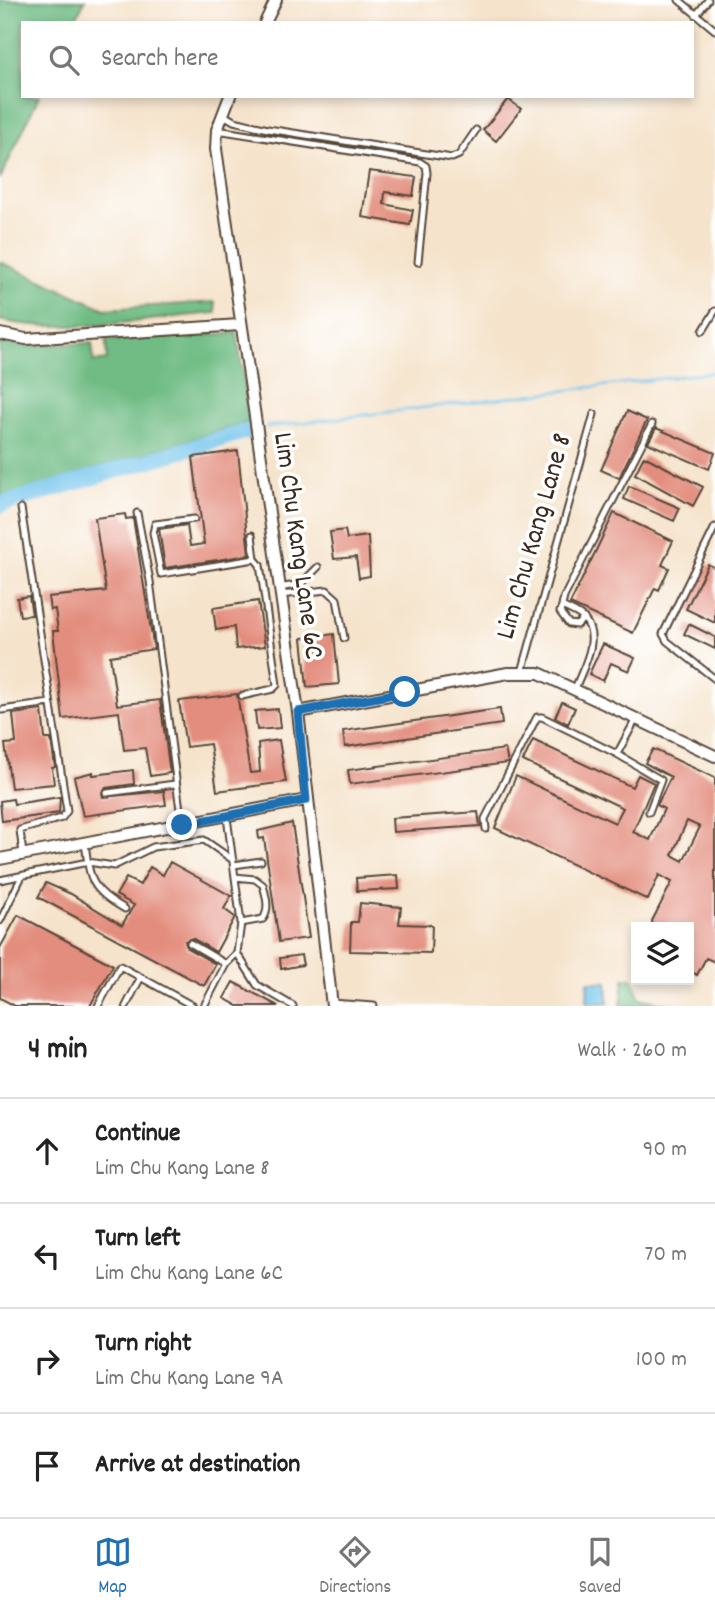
<!DOCTYPE html>
<html lang="en">
<head>
<meta charset="utf-8">
<style>
	body { margin:0; font-family:Dekko,sans-serif; background:#f2f2f2; color:#222 }
	.controls { position:absolute; right:21px; bottom:21px; display:grid; overflow:hidden; border-radius:0px; box-shadow:0 4px 10px #0003 }
	.controls button { width:63px; height:63px; display:grid; place-items:center; padding:0; border:0; border-bottom:2px solid #e0e0e0; background:#fff; color:#222; font:35px sans-serif }
	.stop { position:absolute; width:21px; height:21px; margin:-16px; border:5px solid #1f6fb2; border-radius:50%; background:#fff }
	.stop.end { background:#1f6fb2; border-color:#fff; box-shadow:0 2px 7px #0008 }
	.list { margin:0; padding:0; list-style:none }
	h2 { display:flex; justify-content:space-between; align-items:center; height:91px; margin:0; padding:0 28px; font-size:30px }
	h2 small { font-size:23px; font-weight:400; color:#767676 }
	.list li { display:grid; grid-template-columns:46px 1fr auto; gap:21px; align-items:center; box-sizing:border-box; height:105px; padding:0 28px; border-top:2px solid #e0e0e0 }
	.list b { display:block; font-size:26px; white-space:nowrap }
	.list p { margin:0; font-size:23px; white-space:nowrap; color:#767676 }
	.list em { font-size:23px; font-style:normal; color:#767676 }
	.icon { flex:none; width:38px; height:38px; fill:none; stroke:currentColor; stroke-width:2; stroke-linecap:round; stroke-linejoin:round }
	.map { position:relative; flex:none; width:715px; height:1006px; overflow:hidden }
	.search { position:absolute; background:#fff; box-shadow:0 4px 10px #0003; left:21px; right:21px; top:21px; height:77px; display:flex; align-items:center; gap:18px; box-sizing:border-box; padding:0 24px; border-radius:0px; color:#767676; font-size:26px }
	.sheet { height:511px; background:#fff }
	nav { display:flex; justify-content:space-around; align-items:center; box-sizing:border-box; height:98px; border-top:2px solid #e0e0e0; background:#fff; font-size:19px; color:#767676 }
	nav a { display:grid; justify-items:center; gap:4px }
	nav .on { color:#1f6fb2 }
	.map>svg:first-child { display:block }
</style>
</head>
<body>
<div class="map">
<svg width="715" height="1006" viewBox="0 0 715 1006">
	<rect width="100%" height="100%" fill="#fff"/>
	<filter id="ink" filterUnits="userSpaceOnUse"><feTurbulence type="fractalNoise" baseFrequency=".0143" numOctaves="2"/><feDisplacementMap in="SourceGraphic" scale="14" xChannelSelector="R" yChannelSelector="G"/><feConvolveMatrix kernelMatrix="1 2 1 2 8 2 1 2 1" color-interpolation-filters="sRGB"/></filter>
	<filter id="wash" filterUnits="userSpaceOnUse"><feTurbulence type="fractalNoise" baseFrequency=".00686" numOctaves="4" result="noise"/><feDisplacementMap in="SourceGraphic" scale="28" xChannelSelector="R" yChannelSelector="G"/><feGaussianBlur stdDeviation="1.57" result="paint"/><feColorMatrix in="noise" values="0 0 0 0 0 0 0 0 0 0 0 0 0 0 0 0 0 1.4 0 .05"/><feComposite in="paint" operator="in"/></filter>
	<g filter="url(#wash)">
		<rect width="100%" height="100%" fill="#f5e3cb"/>
		<path fill="#6fbc84" stroke="#557351" stroke-width="2" d="M0,0h85l-11,23h-51v73h16l-39,83z
			M0,262l105,47 110,-7 1,11c-65,5 -154,22 -216,7z
			M237,333l12,89 -249,76v-157l28,5 64,-3 2,19 13,-2 -1,-20z
			M624,978h8l8,20 37,8h-56z"/>
		<path fill="#6fc3eb" stroke="#557684" stroke-width="2" d="M588,982h19l1,21h-21z"/>
		<g fill="none" stroke-linecap="round" stroke-linejoin="round">
			<path stroke="#6fc3eb" stroke-width="2.5" d="M267,427l448,-55"/>
			<path stroke="#6fc3eb" stroke-width="16" d="M0,505l247,-74"/>
		</g>
		<g id="blocks">
			<path fill="#e38d7e" fill-rule="evenodd" d="M508,99l13,10 -25,32 -13,-11z
				M369,171l47,6 -3,19 -28,-4 -1,12 29,6 -3,15 -48,-8z
				M627,411l20,9 -28,58 -18,-8z
				M656,428l59,25 -6,16 -61,-26z
				M238,451l11,104 -84,13 -6,-39 28,-4 3,21 14,-2 -11,-87z
				M644,456l59,31 -10,19 -58,-32z
				M629,486l51,22 -6,13 -50,-22z
				M614,513l59,28 -11,24 7,3 -10,22 -4,-2 -22,45 -63,-29z
				M125,514l1,5 7,-1 21,131 -44,7 7,49 43,-5 10,73 -20,3 -5,-28 -21,2 -5,-38 -56,7 -10,-88h5l-3,-22 -5,1 -2,-13 58,-6 -11,-73z
				M345,530l2,9 21,-3 2,40 -11,2 -3,-21 -22,2 -4,-27z
				M708,564l7,4v55l-29,-14z
				M29,596l3,19 -12,1 -3,-18z
				M258,601l7,45 -29,3 -2,-22 -18,3 -3,-22z
				M689,624l26,13v12l-31,-15z
				M334,634l5,50 -32,3 -5,-49z
				M603,644l32,14 -6,13 -18,-8 -8,18 -14,-7z
				M237,694l13,79 10,-1 -2,-29 21,-3 7,42 -69,9 -7,-47 -24,3 -7,-46z
				M562,702l13,6 -7,16 -13,-7z
				M278,709l2,19 -23,2 -2,-19z
				M500,709l2,15 -157,23 -2,-16z
				M42,710l3,29h6l4,28 -3,1 2,16 -43,4 -6,-44 11,-1 -3,-29z
				M533,740l99,47 6,-12 16,8 -21,49 17,8 14,-31 -7,-4 14,-28 -26,-14 8,-14 62,29v184l-9,-4 -9,17 -8,-5v-43h-36l-1,-6 20,-39 -13,-7 -11,25 -153,-72 21,-52 99,47 8,-15 -100,-47zM687,821l13,6 -17,34 -11,-6z
				M505,749l3,14 -158,21 -2,-14z
				M133,770l1,14 -28,4 -4,4 1,5 61,-6 2,14 -83,11 -9,-39 19,-5v3z
				M60,797l-1,16 -57,8 -2,-20 13,-2 1,5z
				M478,812l2,14 -87,6 -1,-14z
				M292,823l17,115 -30,4 -15,-104 -5,1 -1,-8z
				M170,862l61,34 -7,13 11,8 -19,35 -24,-14 -7,3 2,7 29,16 -12,22 -166,-89 8,-14 25,11 51,31 12,-20 -18,-10 10,-17 14,7 10,-18 13,8z
				M398,875l1,14 -42,2 -1,-13z
				M360,903l41,4 -2,17 33,1 -1,28 -81,-2 1,-29h7z
				M18,915l95,50 -23,41h-75l-15,-8v-50z
				M301,955l2,10 -22,4 -1,-11z
				M233,982l45,24h-40l-14,-8z"/>
		</g>
	</g>
	<g filter="url(#ink)">
		<use href="#blocks" fill-opacity="0" stroke="#574638" stroke-width="2"/>
		<g fill="none" stroke-linecap="round" stroke-linejoin="round">
			<g stroke="#574638" stroke-width="9">
				<path id="service" d="M679,0l36,30
					M696,15l12,-15
					M222,114l12,7 34,8 184,29 7,-3 17,-25
					M217,130l203,32 6,4 1,7 -9,89
					M703,331l12,-20
					M21,508l46,303 -5,7 -42,12 3,24
					M137,513l13,68 32,244
					M194,519l-39,5 -2,9 8,41 94,-15
					M715,527l-52,107 4,7 48,38
					M279,588l22,-4 17,-17
					M280,595l47,-5 10,9 7,39
					M562,606l-2,6 9,12 8,1 7,-7
					M522,672l72,-258
					M575,689c7,-20 26,-49 10,-69 -4,-6 -16,-10 -23,-14l2,-9 88,-173
					M242,696l31,-7 4,-4 -17,-120 -5,-6 -3,-24
					M2,710l48,-7
					M617,754l19,-35
					M107,793l68,-9
					M486,829l-1,-10 52,-102h5l75,37 44,26 -12,32
					M85,843c5,39 6,46 40,66
					M234,865l27,-4
					M235,877l20,2 8,6c3,11 7,24 0,34l-22,4
					M0,880l88,-18 26,4 39,-19 51,-7 29,20
					M0,921l22,-45
					M190,943l36,21
					M237,953l20,32 36,21
					M331,1003l43,3
					M98,1006l22,-40 73,40
					M126,1006l15,-29
					M204,1006l22,-42 11,-11 4,-30 -14,-106"/>
			</g>
			<g stroke="#574638" stroke-width="14">
				<path id="minor" d="M265,23l11,-23
					M230,96l-13,34 -1,19 82,563 34,294
					M0,334l26,5 214,-14
					M298,712l210,-39h31l176,83
					M0,859l306,-59"/>
			</g>
			<use href="#service" stroke="#fff" stroke-width="5"/>
			<use href="#minor" stroke="#fff" stroke-width="10"/>
		</g>
	</g>
	<g fill="none" stroke-linecap="round" stroke-linejoin="round" filter="url(#ink)">
		<path stroke="#1f6fb2" stroke-width="9" d="M182,825l124,-25 -8,-88 107,-20"/>
	</g>
	<g text-anchor="middle" dominant-baseline="central" stroke-width="7" stroke-linejoin="round" paint-order="stroke">
		<g font-size="28" fill="#3b2a1e" stroke="#fff">
			<text transform="translate(536 537) rotate(-74)">Lim Chu Kang Lane 8</text>
			<text transform="translate(296 546) rotate(82)">Lim Chu Kang Lane 6C</text>
		</g>
	</g>
</svg>
<div class="controls">
<button><svg class="icon" aria-label="layers" viewBox="0 0 24 24"><path d="M12 4l9 5-9 5-9-5zM3 14l9 5 9-5"/></svg></button>
</div>
<div class="stop" style="left:405px;top:692px"></div>
<div class="stop end" style="left:182px;top:825px"></div>
<div class="search"><svg class="icon" aria-label="search" viewBox="0 0 24 24"><circle cx="10" cy="10" r="6"/><path d="M15 15l6 6"/></svg>Search here</div>
</div>
<section class="sheet">
<h2>4 min<small>Walk · 260 m</small></h2>
<ul class="list">
<li><svg class="icon" aria-label="ahead" viewBox="0 0 24 24"><path d="M12 20V5M6 11l6-6 6 6"/></svg><div><b>Continue</b><p>Lim Chu Kang Lane 8</p></div><em>90 m</em></li>
<li><svg class="icon" aria-label="left" viewBox="0 0 24 24"><path d="M17 20v-9H6M10 6l-5 5 5 5"/></svg><div><b>Turn left</b><p>Lim Chu Kang Lane 6C</p></div><em>70 m</em></li>
<li><svg class="icon" aria-label="right" viewBox="0 0 24 24"><path d="M7 20v-9h11M14 6l5 5-5 5"/></svg><div><b>Turn right</b><p>Lim Chu Kang Lane 9A</p></div><em>100 m</em></li>
<li><svg class="icon" aria-label="arrive" viewBox="0 0 24 24"><path d="M6 21V4h12l-3 4 3 4H6"/></svg><div><b>Arrive at destination</b></div></li>
</ul>
</section>
<nav>
<a class="on"><svg class="icon" aria-label="map" viewBox="0 0 24 24"><path d="M3 6l6-2 6 2 6-2v14l-6 2-6-2-6 2zM9 4v14M15 6v14"/></svg>Map</a>
<a><svg class="icon" aria-label="directions" viewBox="0 0 24 24"><path d="M12 3l9 9-9 9-9-9zM9 14v-3h6M13 9l2 2-2 2"/></svg>Directions</a>
<a><svg class="icon" aria-label="saved" viewBox="0 0 24 24"><path d="M7 4h10v16l-5-4-5 4z"/></svg>Saved</a>
</nav>
</body>
</html>
